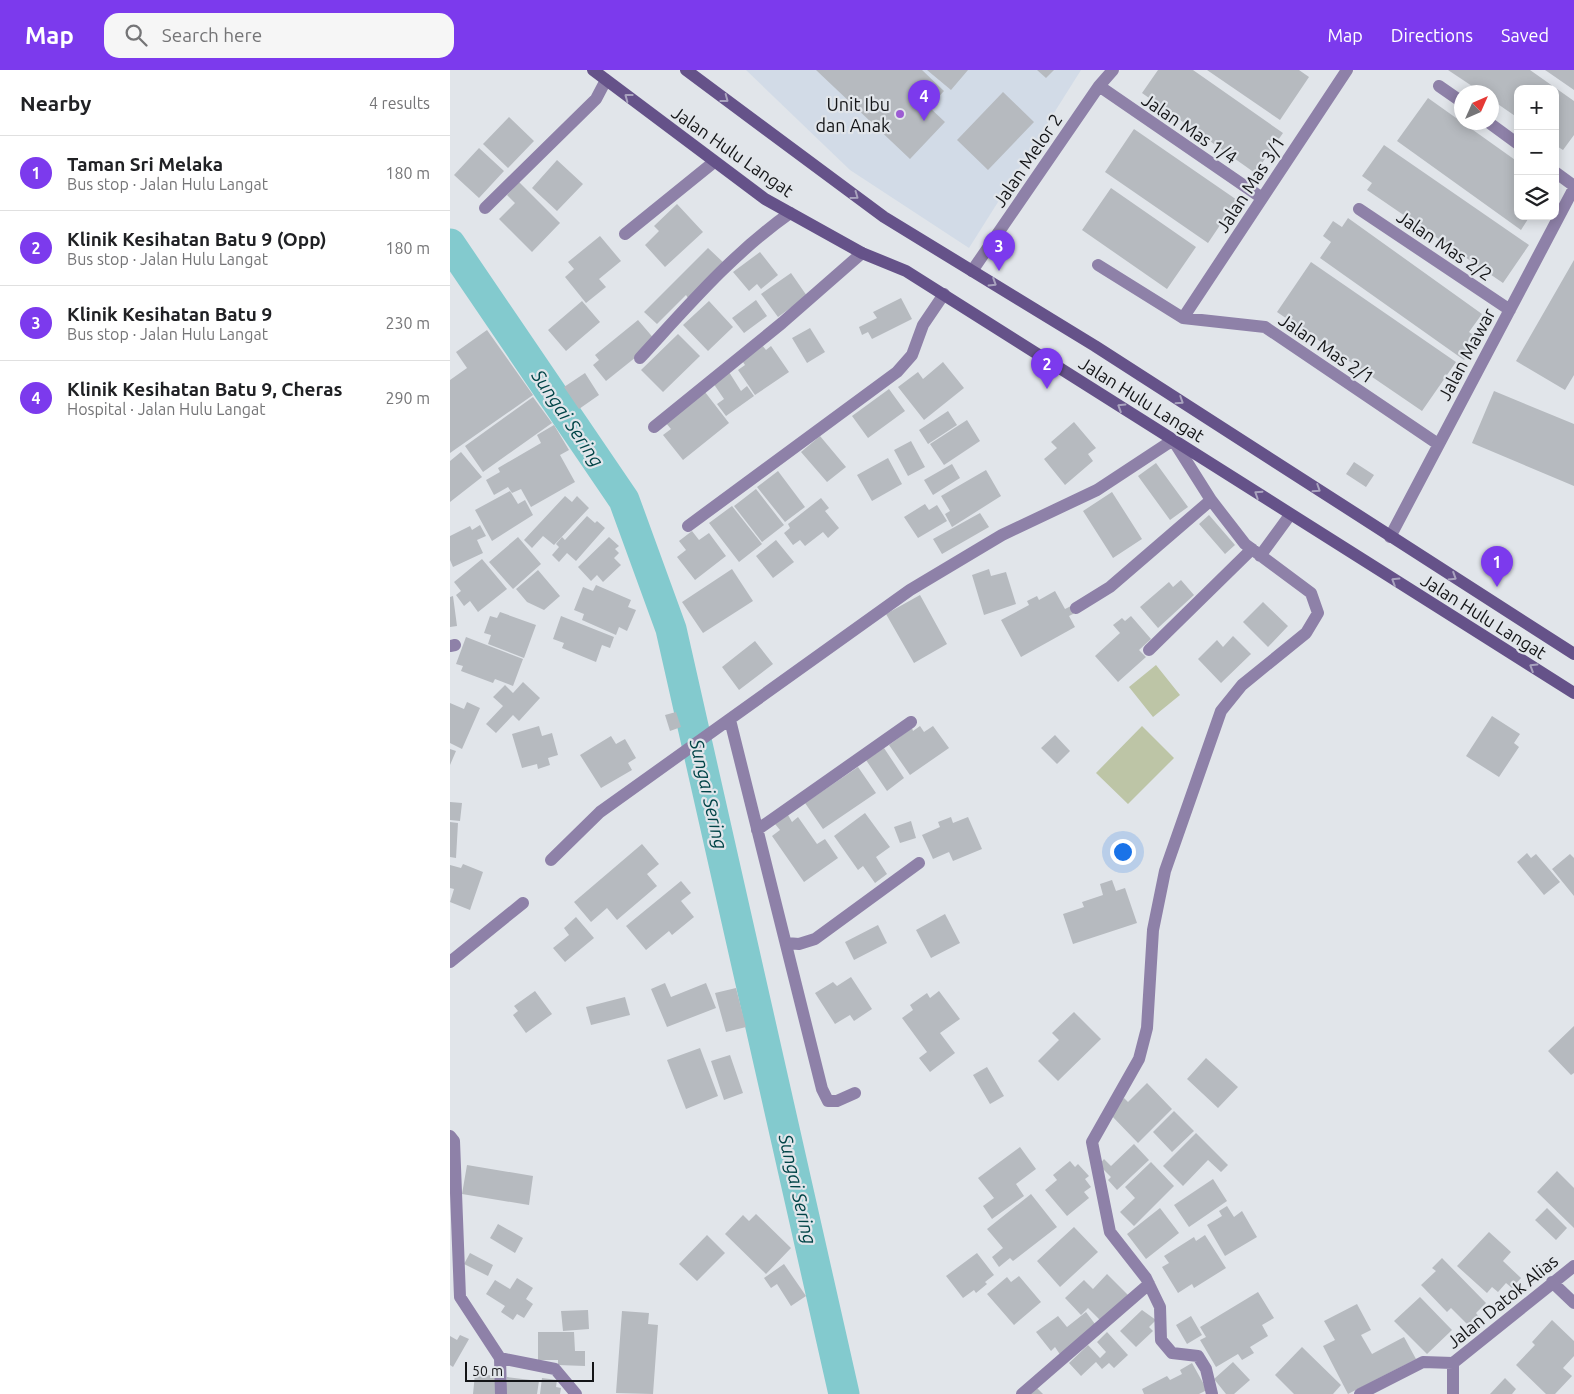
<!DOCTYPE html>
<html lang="en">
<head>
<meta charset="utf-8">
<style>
	body { margin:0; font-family:Ubuntu,sans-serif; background:#f6f6f6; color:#202124 }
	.controls { position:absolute; right:15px; top:15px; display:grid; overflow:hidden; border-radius:10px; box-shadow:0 2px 12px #0003 }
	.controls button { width:45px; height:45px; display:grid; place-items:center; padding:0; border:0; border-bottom:1px solid #e0e0e0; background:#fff; color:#202124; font:25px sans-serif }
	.compass { position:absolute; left:1004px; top:15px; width:45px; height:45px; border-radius:50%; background:#fff; box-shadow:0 2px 12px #0003; rotate:45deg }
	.scale { position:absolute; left:15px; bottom:12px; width:129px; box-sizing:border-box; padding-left:5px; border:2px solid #141517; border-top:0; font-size:14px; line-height:18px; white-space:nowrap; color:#141517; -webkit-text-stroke:4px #e1e5ea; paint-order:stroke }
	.you { position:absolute; left:672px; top:781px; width:18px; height:18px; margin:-12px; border:4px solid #fff; border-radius:50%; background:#1a73e8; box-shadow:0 0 0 8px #1a73e833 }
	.badge { display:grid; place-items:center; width:32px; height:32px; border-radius:50%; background:#7c3aed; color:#fff; font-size:16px; font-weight:700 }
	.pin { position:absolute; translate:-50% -41px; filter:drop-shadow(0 1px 2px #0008) }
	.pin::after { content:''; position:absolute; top:26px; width:18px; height:15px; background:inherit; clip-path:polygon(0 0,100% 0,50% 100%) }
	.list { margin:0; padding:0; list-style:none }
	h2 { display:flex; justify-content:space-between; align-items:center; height:65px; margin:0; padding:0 20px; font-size:21px }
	h2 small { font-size:16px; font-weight:400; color:#757577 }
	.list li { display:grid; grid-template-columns:32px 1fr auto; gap:15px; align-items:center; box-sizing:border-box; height:75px; padding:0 20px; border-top:1px solid #e0e0e0 }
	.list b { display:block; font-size:19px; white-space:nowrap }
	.list p { margin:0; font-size:16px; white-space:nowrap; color:#757577 }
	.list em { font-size:16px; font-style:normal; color:#757577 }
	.icon { flex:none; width:28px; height:28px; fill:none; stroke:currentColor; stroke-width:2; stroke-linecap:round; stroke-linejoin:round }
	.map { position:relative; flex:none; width:1124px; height:1324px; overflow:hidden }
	header { display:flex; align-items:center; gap:30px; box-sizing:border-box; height:70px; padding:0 25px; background:#7c3aed; color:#fff }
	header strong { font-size:24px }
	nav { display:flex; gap:28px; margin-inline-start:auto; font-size:18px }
	.search { width:350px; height:45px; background:#f6f6f6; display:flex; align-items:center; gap:12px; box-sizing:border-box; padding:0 18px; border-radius:15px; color:#757577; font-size:19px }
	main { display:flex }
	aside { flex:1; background:#fff }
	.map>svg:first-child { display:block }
</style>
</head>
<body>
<header>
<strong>Map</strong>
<div class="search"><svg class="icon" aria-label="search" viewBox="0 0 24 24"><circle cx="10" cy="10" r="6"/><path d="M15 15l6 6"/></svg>Search here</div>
<nav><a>Map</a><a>Directions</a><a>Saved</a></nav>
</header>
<main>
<aside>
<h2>Nearby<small>4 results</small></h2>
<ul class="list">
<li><span class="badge">1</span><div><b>Taman Sri Melaka</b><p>Bus stop · Jalan Hulu Langat</p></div><em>180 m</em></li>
<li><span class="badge">2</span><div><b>Klinik Kesihatan Batu 9 (Opp)</b><p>Bus stop · Jalan Hulu Langat</p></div><em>180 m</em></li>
<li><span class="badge">3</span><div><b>Klinik Kesihatan Batu 9</b><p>Bus stop · Jalan Hulu Langat</p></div><em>230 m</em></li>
<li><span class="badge">4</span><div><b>Klinik Kesihatan Batu 9, Cheras</b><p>Hospital · Jalan Hulu Langat</p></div><em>290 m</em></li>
</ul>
</aside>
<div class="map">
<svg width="1124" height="1324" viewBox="0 0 1124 1324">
	<rect width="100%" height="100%" fill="#e1e5ea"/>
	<path fill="#d2dbe7" d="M296,0h335l-112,178 -119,-78z"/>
	<path fill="#bdc5a6" d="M706,595l24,30 -27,22 -24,-30z
		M692,656l32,32 -46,46 -32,-31z"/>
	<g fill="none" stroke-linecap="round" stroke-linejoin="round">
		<path stroke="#83cace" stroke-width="31" d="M0,174l174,256 47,129 173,765"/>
	</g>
	<path fill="#b6babf" d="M366,0h106l22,21 -15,16 16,15 -35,37z
		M477,0h41l-17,20z
		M587,0h17l-8,8z
		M708,0h35l90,63 -28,40 -113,-80z
		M757,0h92l10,7 -29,43z
		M998,0h82l44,31v34l-11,15 -8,-5v-56h-37v29l-26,-18v-8h-11z
		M1095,0h29v20l-26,-18z
		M553,22l31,30 -46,48 -31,-30z
		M978,28l90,64v54h12l-9,14 -124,-89z
		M59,47l25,24 -26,27 -25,-24z
		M684,59l103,71 -29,43 -103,-71z
		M934,75l145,100 -26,38 -136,-93 5,-7 -10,-7z
		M29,78l25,23 -25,27 -25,-23z
		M107,90l26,24 -26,27 -25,-23z
		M69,112l41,41 -28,29 -33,-33 16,-16 -8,-8z
		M661,118l85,59 -29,42 -85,-59z
		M227,134l26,28 -38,35 -20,-22 14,-14 -5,-5z
		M898,148l134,96 -13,18 10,7 -15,21 -144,-102 11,-16 -8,-6 10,-15 9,6z
		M150,166l21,25 -22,18 7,8 -20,16 -21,-26 9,-8 -6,-7z
		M258,178l18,17 -38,33 -2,-3 -29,29 -13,-12z
		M310,182l18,23 -17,14 -4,-5 -8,7 -16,-19z
		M1124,190v115l-9,15 -49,-29z
		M861,192l145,100 -34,49 -145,-99z
		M341,203l16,23 -29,21 -17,-23z
		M451,228l11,21 -40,20 -4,-7 -6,3 -3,-8 18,-9 -4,-6z
		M306,230l11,16 -23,17 -12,-15z
		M132,231l18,21 -34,29 -18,-21z
		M259,231l24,26 -25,24 -25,-26z
		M188,250l18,21 -50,40 -13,-16 6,-5 -4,-5z
		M360,258l15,24 -18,11 -15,-25z
		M37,260l46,65 -83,58v-73l17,-12 -11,-16z
		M228,264l22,22 -37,36 -22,-22z
		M312,275l4,5 5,-4 18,26 -34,23 -17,-25 7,-5 -4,-6z
		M493,292l21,26 -40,32 -26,-33 20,-15 5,7z
		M279,302l12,19 6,-5 7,10 -28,20 -9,-12 7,-5 -11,-16z
		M135,303l14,22 -20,14 -15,-22z
		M439,319l16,22 -37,27 -16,-22z
		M1044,321l80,33v62l-102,-43z
		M255,322l24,31 -46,37 -20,-25 8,-6 -5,-6z
		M83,327l19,26 -69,49 -18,-26z
		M498,341l9,14 -29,19 -9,-14z
		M517,350l13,21 -36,24 -14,-21z
		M624,352l22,26 -8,6 5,7 -28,24 -21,-26 13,-11 -6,-6z
		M104,355l15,25 -9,5 15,27 -44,25 -10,-18 -9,4 -4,-6 -14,8 -8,-15 14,-8 -2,-4 43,-25 -4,-8z
		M370,366l26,31 -19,15 -26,-30z
		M461,371l14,26 -17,9 -14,-26z
		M11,382l21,25 -32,25v-41z
		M438,388l14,26 -30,17 -15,-26z
		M904,392l20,13 -8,12 -20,-13z
		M706,393l32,44 -18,13 -32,-44z
		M502,394l8,14 -27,17 -9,-15z
		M536,400l15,26 -49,31 -7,-13 5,-3 -9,-15z
		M328,401l27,36 -20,15 -28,-35z
		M306,419l28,36 -22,17 -28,-36z
		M60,421l8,13 7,-4 8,15 -41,26 -17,-31z
		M662,422l30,47 -29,19 -30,-47z
		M115,426l7,6 5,-6 12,12 -35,37 -11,-9 -11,12 -8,-8z
		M371,428l8,10 -4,3 14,17 -11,10 -5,-6 -18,14 -5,-6 -7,5 -9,-12 6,-5 -2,-4z
		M475,434l4,6 8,-5 10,16 -29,17 -14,-21z
		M282,436l30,38 -23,18 -30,-39z
		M530,443l9,14 -47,27 -9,-15z
		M759,445l26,30 -10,9 -26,-30z
		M137,446l8,7 2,-2 8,7 -29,33 -9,-8 -8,9 -7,-7 7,-8 -3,-3 6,-7 3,3z
		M30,455l6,11 -9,4 6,13 -30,14 -3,-7v-24l20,-10 2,4z
		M242,461l7,9 10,-7 17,23 -31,24 -18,-23 9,-7 -7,-9z
		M68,467l23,27 -28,25 -24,-27z
		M159,467l10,9 -4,3 4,4 -5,5 7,7 -18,17 -6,-7 -6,6 -13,-14z
		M326,470l18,22 -21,16 -17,-22z
		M32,489l25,30 -29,23 -8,-11 -6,5 -8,-11 5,-4 -7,-9z
		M282,499l21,32 -50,32 -21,-31z
		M539,499l2,7 15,-4 10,32 -32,11 -12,-40z
		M88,500l22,26 -16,14 -17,-8 -11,-13z
		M731,510l13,15 -36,33 -18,-21 29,-25 4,5z
		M146,515l35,15 -3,7 8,3 -9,21 -8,-4 -3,8 -34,-15 2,-6 -10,-4 9,-23 10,4z
		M605,521l10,18 6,-3 4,7 -6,3 6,11 -54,30 -20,-37 28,-15 -2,-4 10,-5 2,4z
		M470,525l27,49 -33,19 -28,-49z
		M3,526l4,30 -7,1v-30z
		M813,532l25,24 -20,21 -25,-25z
		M50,542l36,13 -12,33 -36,-14 3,-9 -7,-2 6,-17 7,2z
		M111,546l53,21 -4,11 -8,-3 -6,17 -34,-14 2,-5 -11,-4z
		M681,546l20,23 -12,11 7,7 -28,25 -23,-26 25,-23 -7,-8 9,-7 3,3z
		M783,566l18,18 -30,29 -23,-24 19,-19 6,7z
		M16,567l57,22 -10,27 -18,-7 -2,4 -32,-12 2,-5 -7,-2z
		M305,571l18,23 -34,26 -17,-23z
		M73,612l17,16 -21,23 -6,-6 -17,18 -10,-9 17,-18 -10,-9 12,-12 8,8z
		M17,632l13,6 -18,41 -12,-6v-40l14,6z
		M226,642l5,15 -11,4 -5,-16z
		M1042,646l28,18 -6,9 5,4 -20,30 -33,-21z
		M89,656l3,10 10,-3 6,22 -10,3 2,7 -12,4 -1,-5 -15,4 -10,-34z
		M470,656l4,6 9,-6 16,22 -39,27 -21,-30 23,-17 1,3z
		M605,665l15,16 -13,13 -16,-16z
		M161,666l5,8 9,-5 11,19 -8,5 4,7 -31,18 -21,-33z
		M434,678l20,30 -17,13 -21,-31z
		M0,679l6,2 -6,14z
		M408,697l18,26 -53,36 -18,-26z
		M0,732l12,1 -2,18 -10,-1z
		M415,743l25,34 -14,10 11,17 -12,9 -12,-17 -5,4 -24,-34z
		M338,745l4,7 6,-5 19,27 8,-5 13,19 -34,24 -32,-46 8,-6 -5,-6z
		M501,747l2,6 15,-6 14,32 -29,12 -4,-9 -16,7 -11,-24 18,-8 -2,-5z
		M461,751l5,17 -16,5 -6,-16z
		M0,752l8,1 -2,35 -6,-1z
		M192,774l17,20 -12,10 10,12 -40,34 -10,-12 -16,14 -17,-20z
		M1077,783l4,5 5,-4 24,28 -16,13 -27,-33z
		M1120,784l4,4v38l-22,-27z
		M13,794l20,8 -13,38 -20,-8 4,-13 -4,-1v-23l11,3z
		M662,810l4,11 9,-3 12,35 -64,21 -10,-30 21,-7 -2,-5 21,-7 -3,-11z
		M231,811l10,12 -10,8 13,16 -22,18 -3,-4 -23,19 -20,-24z
		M495,844l15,29 -29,15 -15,-28z
		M126,847l18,21 -29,24 -12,-14 16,-13 -5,-7z
		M428,855l9,18 -33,17 -9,-18z
		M401,907l21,32 -18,12 -4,-6 -15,9 -20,-31 18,-11 4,4z
		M215,913l6,14 35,-14 10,25 -49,19 -16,-38z
		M286,918l10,39 -20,5 -11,-39z
		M85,921l17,23 -26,19 -13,-18 5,-4 -4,-5z
		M489,921l21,28 -20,14 15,20 -25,19 -11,-14 8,-6 -25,-34 11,-8 -3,-5 17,-12 3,5z
		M175,927l5,18 -39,10 -5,-18z
		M624,942l27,27 -43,42 -20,-20 21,-21 -7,-7z
		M1124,956v47l-3,2 -23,-24z
		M250,978l18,48 -32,13 -19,-49z
		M280,985l13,38 -19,7 -13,-39z
		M756,988l32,29 -20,21 -31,-29z
		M537,997l17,29 -14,8 -17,-29z
		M697,1013l25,26 -34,34 -29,-30 15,-15 4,4z
		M724,1041l20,20 -22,21 -19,-20z
		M746,1063l32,32 -7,7 -13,-12 -25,26 -20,-20z
		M684,1074l15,16 -32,30 -9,-10 3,-3 -12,-12 5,-6 7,7z
		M570,1077l16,22 -20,15 8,12 -32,23 -9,-13 11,-8 -16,-20z
		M620,1091l5,6 3,-3 11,12 -4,3 6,8 -7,5 5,6 -22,18 -22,-26 12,-10 -4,-5z
		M701,1092l23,24 -40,40 -14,-14 15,-14 -10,-11z
		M17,1095l66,11 -4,29 -67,-11z
		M1107,1101l17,17v40l-37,-36z
		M763,1109l14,22 -38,26 -15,-22z
		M581,1124l26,33 -44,34 -3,-3 -11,9 -7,-10 11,-9 -16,-19z
		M777,1136l7,11 8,-6 15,26 -32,19 -18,-31 15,-9 -3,-5z
		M710,1138l19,25 -33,26 -19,-25z
		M1097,1138l20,20 -11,12 -21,-20z
		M306,1144l35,34 -25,26 -41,-40 18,-19 6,6z
		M48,1154l25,14 -8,15 -25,-15z
		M624,1157l24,25 -38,35 -23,-26z
		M1039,1162l22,20 -8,9 18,17 -9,10 -6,-5 -8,9 -6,-5 -5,6 -30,-27z
		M257,1165l18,18 -28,28 -18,-17z
		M755,1165l21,33 -32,20 -2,-4 -14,9 -16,-26 7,-4 -5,-7 30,-19 2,4z
		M20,1183l23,12 -5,11 -24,-12z
		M527,1183l17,22 -9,7 2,2 -11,9 -2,-3 -11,8 -17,-22z
		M992,1188l44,45 -10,10 3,4 -10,9 -18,-18 -4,4 -26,-27 15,-14 -4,-3z
		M334,1194l22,32 -15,10 -14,-22 -6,4 -7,-10z
		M657,1204l21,21 -27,26 -13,-13 -7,7 -16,-17 19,-18 9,9z
		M569,1206l22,26 -27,23 -27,-31 20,-17 4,5z
		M67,1208l16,10 -7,11 7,5 -9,14 -7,-4 -4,6 -12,-8 4,-6 -19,-12 9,-14 15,9z
		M808,1222l16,26 -12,7 6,11 -18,11 4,6 -12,7 -4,-6 -22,13 -16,-27 6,-3 -6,-10z
		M970,1227l32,33 -25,24 -33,-33z
		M907,1234l14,26 -10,5 11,19 32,-17 12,22 -68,35 -25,-48 12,-6 -11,-19z
		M138,1240l1,19 -26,2 -2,-20z
		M692,1240l14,10 -7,7 4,4 -17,16 -16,-16z
		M172,1241l27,2 -1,11 10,1 -5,69 -37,-1z
		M636,1242l12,16 -37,28 -6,-9 -4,4 -15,-19 22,-16 9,11z
		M741,1246l11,19 -15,9 -11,-19z
		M1102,1250l22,21v15l-11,12 9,8 -17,18h-9l-30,-29 19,-20 -3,-3z
		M88,1262h36l1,19h10v15l-27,-1v-5h-20z
		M657,1262l21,23 -14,13 -5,-5 -7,6 -6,-7 -15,14 -12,-13 19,-18 12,13 6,-6 -9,-10z
		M10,1265l9,4 -16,28 -3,-2v-29l7,4z
		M852,1277l39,38 -8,9h-39l-19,-19z
		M783,1292l17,18 -16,14h-8l-12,-15z
		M742,1293l15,27 -8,4h-55l-2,-5 25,-13 3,4 12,-6 -2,-4z
		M25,1304l23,2 -1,18h-24z
		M57,1307l32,4 -2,13h-32z
		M92,1308l15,2 -1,7 5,1 -1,6h-20z
		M1055,1308l11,11 -4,5h-22z
		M585,1316l8,8h-16z"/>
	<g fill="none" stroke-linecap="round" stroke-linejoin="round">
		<path stroke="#8e81a8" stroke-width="12" d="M649,16l163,112
			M989,16l23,16
			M1038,52l30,22
			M1105,102l19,14
			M35,138l111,-109 10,-19
			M909,139l151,101
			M175,164l89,-72
			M648,195l85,53 82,9 173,117
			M522,201l127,-185 14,-16
			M733,248l164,-248
			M190,288c47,-51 93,-105 150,-145
			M204,357l128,-104 80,-70
			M238,456l209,-154 15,-17 11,-30 21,-31
			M940,467l184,-349
			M810,486l30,-41
			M626,538l34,-21 101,-87
			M0,576l5,-1
			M699,580l103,-101
			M280,650l92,369 6,12h9l18,-8
			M307,760l154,-108
			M101,790l49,-48 310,-222 92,-55 95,-45 76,-50 38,60 34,44 66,49 7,20 -12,20 -64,52 -21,26 -56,160 -12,59 -6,98 -8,31 -47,83 18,90 36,46 14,29 1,33 11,13 26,3 8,13 6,25
			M336,873l13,1 16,-5 104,-76
			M0,892l73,-59
			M0,1066l4,5 6,156 40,61 1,36
			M1102,1212l22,21
			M50,1288l55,11 21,25
			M572,1324l127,-110
			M910,1324l63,-32 30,1
			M1003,1324v-31l121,-97"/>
		<path stroke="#655289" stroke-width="12" d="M143,0l172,129 97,54 44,18 668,422
			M236,0l198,147 211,129 479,308"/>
	</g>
	<defs><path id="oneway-chevron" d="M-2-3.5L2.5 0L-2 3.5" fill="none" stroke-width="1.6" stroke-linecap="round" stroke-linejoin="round" transform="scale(1.25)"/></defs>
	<g stroke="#a9a3be">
		<use href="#oneway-chevron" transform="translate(178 27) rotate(-143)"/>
		<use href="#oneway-chevron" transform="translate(275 29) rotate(37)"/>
		<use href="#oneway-chevron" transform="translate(405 126) rotate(36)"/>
		<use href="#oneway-chevron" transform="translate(543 213) rotate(32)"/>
		<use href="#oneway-chevron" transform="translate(730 331) rotate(33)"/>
		<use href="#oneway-chevron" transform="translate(671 337) rotate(-148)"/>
		<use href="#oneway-chevron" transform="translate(867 419) rotate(33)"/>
		<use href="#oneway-chevron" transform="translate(808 424) rotate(-147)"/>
		<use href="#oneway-chevron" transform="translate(1003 507) rotate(32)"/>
		<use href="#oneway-chevron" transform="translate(945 511) rotate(-148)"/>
		<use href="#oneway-chevron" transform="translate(1083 597) rotate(-148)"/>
	</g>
	<circle fill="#9c5cd3" stroke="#e1e5ea" stroke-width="2" cx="450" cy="44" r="5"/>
	<g text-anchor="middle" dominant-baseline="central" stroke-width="4.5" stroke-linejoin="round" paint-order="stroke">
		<g font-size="18" fill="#141517" stroke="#e1e5ea" text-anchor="end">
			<text x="440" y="34">Unit Ibu<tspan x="440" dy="21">dan Anak</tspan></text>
		</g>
		<g font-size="18" fill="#141517" stroke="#e1e5ea">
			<text transform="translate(740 58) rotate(34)">Jalan Mas 1/4</text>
			<text transform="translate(283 81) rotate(35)">Jalan Hulu Langat</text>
			<text transform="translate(577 90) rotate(-56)">Jalan Melor 2</text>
			<text transform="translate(800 114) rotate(-57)">Jalan Mas 3/1</text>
			<text transform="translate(995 175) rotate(34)">Jalan Mas 2/2</text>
			<text transform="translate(877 278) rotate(34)">Jalan Mas 2/1</text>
			<text transform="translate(1016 284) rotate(-62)">Jalan Mawar</text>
			<text transform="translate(692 329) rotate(32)">Jalan Hulu Langat</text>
			<text transform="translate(1034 546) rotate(32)">Jalan Hulu Langat</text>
			<text transform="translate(1052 1231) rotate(-39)">Jalan Datok Alias</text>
		</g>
		<g font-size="19" font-style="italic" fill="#004447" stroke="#e1e5ea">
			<text transform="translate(118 348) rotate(56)">Sungai Sering</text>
			<text transform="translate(259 724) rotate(77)">Sungai Sering</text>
			<text transform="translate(348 1119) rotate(77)">Sungai Sering</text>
		</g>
	</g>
</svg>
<div class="controls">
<button>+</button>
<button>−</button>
<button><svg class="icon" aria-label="layers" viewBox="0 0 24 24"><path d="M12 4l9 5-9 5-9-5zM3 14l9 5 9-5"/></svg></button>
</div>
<svg class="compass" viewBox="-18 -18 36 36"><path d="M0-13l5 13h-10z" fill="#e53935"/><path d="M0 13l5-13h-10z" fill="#757577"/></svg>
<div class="scale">50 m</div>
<div class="you"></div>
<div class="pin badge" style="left:1047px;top:517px">1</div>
<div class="pin badge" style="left:597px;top:319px">2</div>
<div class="pin badge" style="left:549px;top:201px">3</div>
<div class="pin badge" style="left:474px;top:51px">4</div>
</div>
</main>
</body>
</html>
